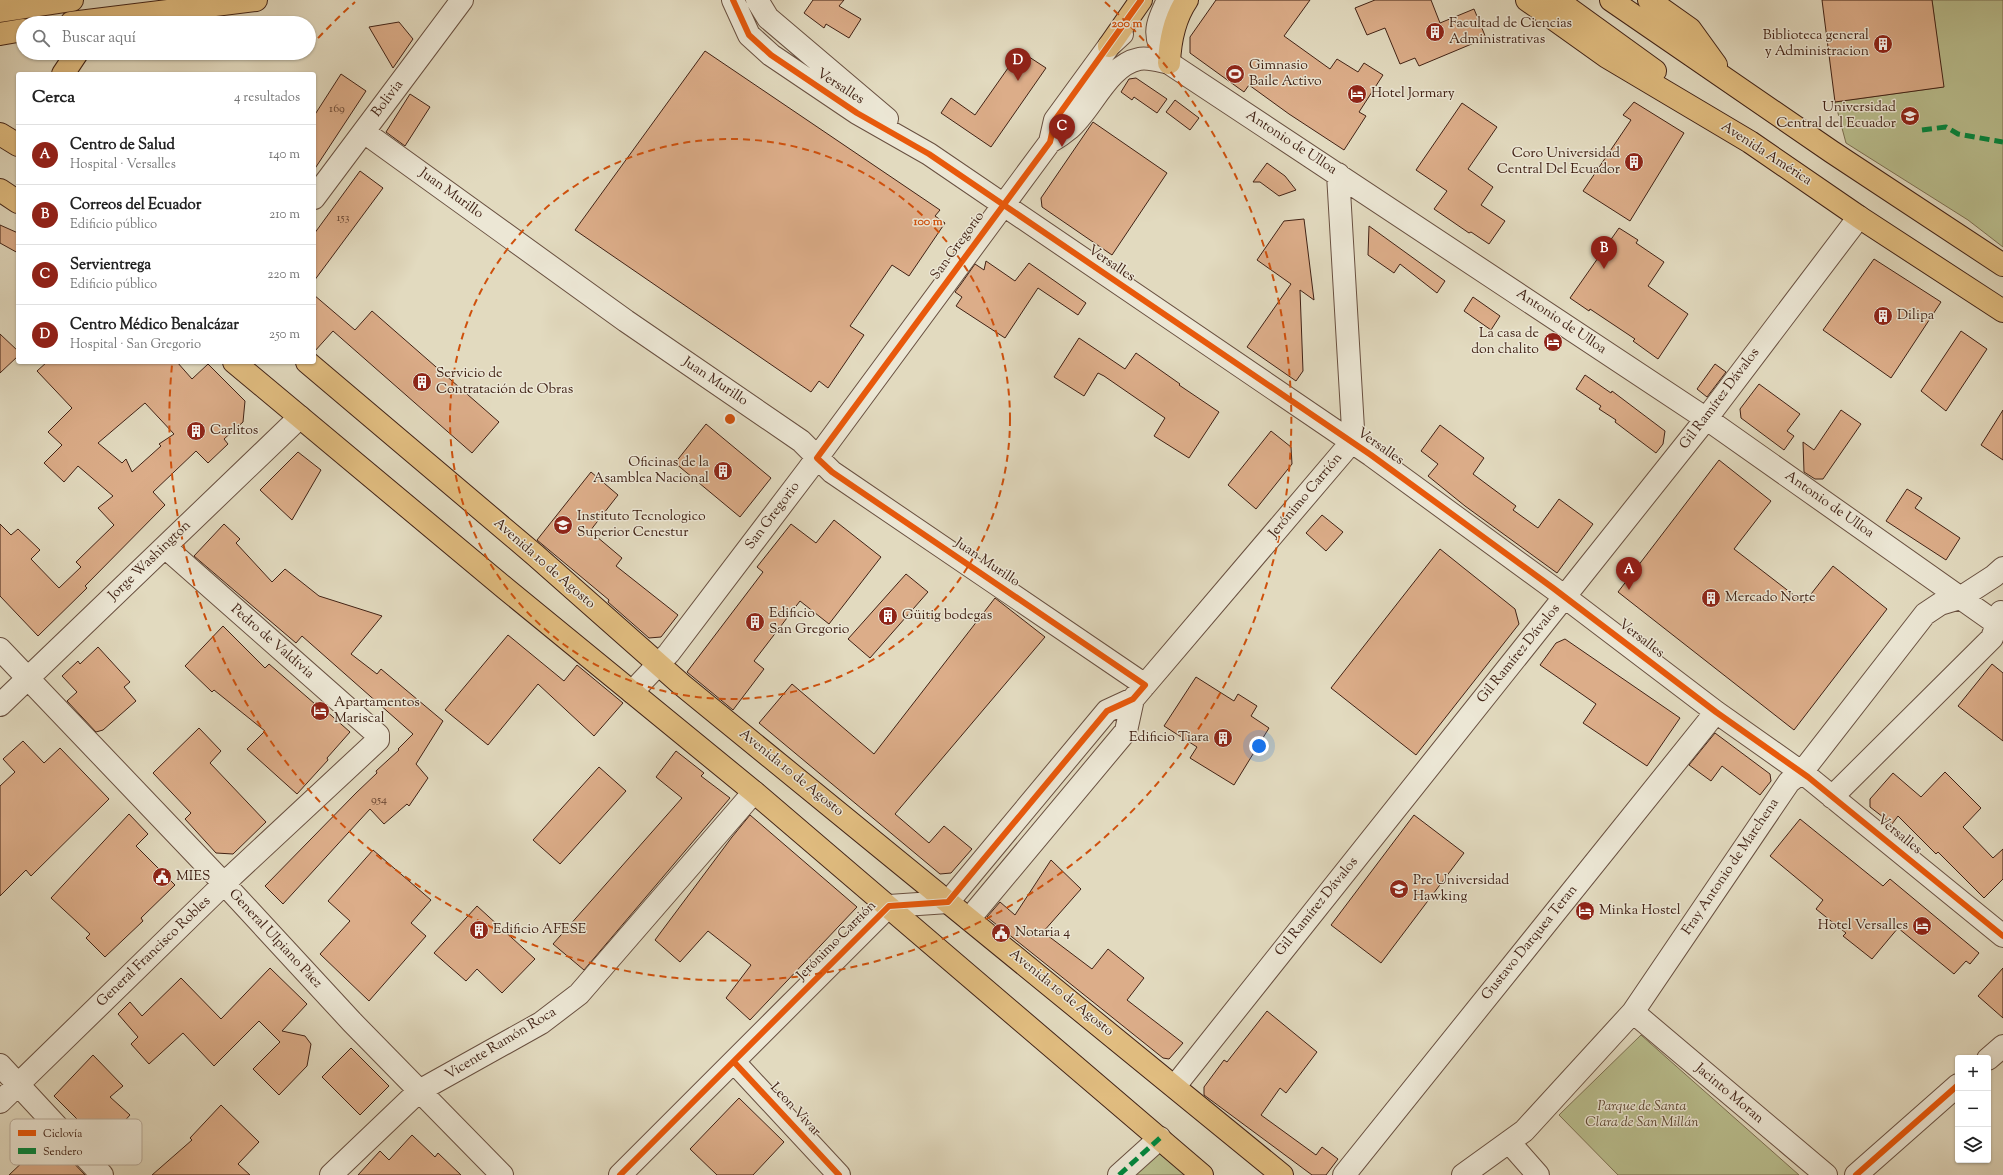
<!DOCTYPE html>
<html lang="es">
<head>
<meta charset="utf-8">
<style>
	body { margin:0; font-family:"Sorts Mill Goudy",serif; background:#f2f2f2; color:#222 }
	.controls { position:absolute; right:12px; bottom:12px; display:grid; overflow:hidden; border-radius:4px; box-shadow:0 1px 3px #0004 }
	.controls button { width:36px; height:36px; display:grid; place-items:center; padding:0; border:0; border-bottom:1px solid #e0e0e0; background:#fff; color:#222; font:20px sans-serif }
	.you { position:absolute; left:1259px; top:746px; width:14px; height:14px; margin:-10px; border:3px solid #fff; border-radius:50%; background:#1a73e8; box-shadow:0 0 0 6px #1a73e833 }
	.badge { display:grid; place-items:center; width:26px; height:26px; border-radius:50%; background:#8f2418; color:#fff; font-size:13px; font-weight:700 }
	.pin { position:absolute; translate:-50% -33px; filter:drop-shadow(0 1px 2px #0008) }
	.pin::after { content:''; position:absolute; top:21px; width:14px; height:12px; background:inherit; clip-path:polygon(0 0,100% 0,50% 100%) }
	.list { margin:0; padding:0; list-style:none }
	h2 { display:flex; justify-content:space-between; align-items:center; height:52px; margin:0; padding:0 16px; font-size:17px }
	h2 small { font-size:13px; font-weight:400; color:#767676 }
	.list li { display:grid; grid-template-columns:26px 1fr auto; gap:12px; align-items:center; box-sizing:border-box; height:60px; padding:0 16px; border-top:1px solid #e0e0e0 }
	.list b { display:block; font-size:15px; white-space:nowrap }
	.list p { margin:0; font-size:13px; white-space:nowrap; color:#767676 }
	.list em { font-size:13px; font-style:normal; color:#767676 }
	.icon { flex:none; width:22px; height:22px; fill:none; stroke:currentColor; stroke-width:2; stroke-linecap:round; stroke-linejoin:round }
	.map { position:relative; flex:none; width:2003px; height:1175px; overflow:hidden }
	.search { position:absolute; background:#fff; box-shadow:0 1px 3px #0004; left:16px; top:16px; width:300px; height:44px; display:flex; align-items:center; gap:10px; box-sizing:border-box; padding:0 14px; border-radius:22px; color:#767676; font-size:15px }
	.panel { position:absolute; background:#fff; box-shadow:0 1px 3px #0004; left:16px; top:72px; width:300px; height:292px; border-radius:4px }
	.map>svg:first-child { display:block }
</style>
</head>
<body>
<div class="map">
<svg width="2003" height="1175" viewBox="0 0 2003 1175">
	<rect width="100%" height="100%" fill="#e2dabf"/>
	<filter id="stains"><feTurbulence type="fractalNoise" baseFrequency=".005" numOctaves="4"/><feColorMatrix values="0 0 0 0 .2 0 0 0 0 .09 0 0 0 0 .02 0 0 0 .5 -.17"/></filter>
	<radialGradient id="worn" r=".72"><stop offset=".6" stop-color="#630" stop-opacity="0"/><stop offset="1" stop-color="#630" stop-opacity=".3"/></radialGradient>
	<path fill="#b9be8e" stroke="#7d7052" d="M1932,0h71v247l-35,-27 -122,-77 -11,-41 108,-15z
		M1641,1035l158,140h-181l-59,-60z
		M1157,1149l28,26h-59z"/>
	<path fill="#dcad89" stroke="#412215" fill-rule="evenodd" d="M813,0h31l-5,6 22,13 -12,19 -23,-14 -2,4 -20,-15z
		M1216,0h94l-26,36 46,33 7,-10 21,13 6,-9 19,12 -24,37 7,4 -22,34 -55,-36 -40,-29 -5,7 -54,-39v-16z
		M1375,0h56l9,23 34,-14 12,29 -67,28 -4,-8 -15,6 -15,-36 -18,7 -12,-27z
		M1822,0h110l12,87 -109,15z
		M399,22l14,17 -20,29 -24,-41z
		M705,51l235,159 -5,6 10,7 -36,53 -17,-11 -42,61 14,9 -36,53 -9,-7 -8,11 -236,-162z
		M1020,51l26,17 -55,79 -50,-34 10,-15 24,17z
		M341,74l25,17 -52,79v-54z
		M1136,78l31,21 -10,14 -23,-16 -2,3 -11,-8 8,-13z
		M410,94l20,13 -25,39 -19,-14z
		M1175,100l24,18 -9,12 -24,-18z
		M1634,102l50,31 -54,88 -47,-30 48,-71 -8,-5z
		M1462,103l35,24 -29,42 25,18 -12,18 24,16 -16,23 -18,-12 -2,1 -35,-24 13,-18 -31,-21z
		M1093,122l74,51 -55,82 -70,-48 -1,-9z
		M1267,163l18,13 11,14 -17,6 -19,-14h-7z
		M360,171l23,17 -69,93v-47z
		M1304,219l10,81 -14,-10 3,81 -7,10 -49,-34 44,-63 -34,-24 27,-39z
		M0,225l18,8v20l-18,-10z
		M1369,226l76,55 -8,12 -37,-29 -6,9 -26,-18z
		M1619,228l19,12 -2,3 28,19 -16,24 40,28 -30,45 -25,-18 2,-2 -45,-30 -1,2 -19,-13z
		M1874,259l67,43 -50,76 -68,-48z
		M986,261l29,20 14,-18 57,40 -8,12 -40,-27 -33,50 -49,-32 6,-9 -7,-5 6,-8 14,-20 9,6z
		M314,295l41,35 17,-19 127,111 -27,31 -139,-122 -19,21z
		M1473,297l27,19 -9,14 -27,-19z
		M1961,331l26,18 -41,62 -25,-20z
		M0,334l18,17v5l-18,17z
		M1079,338l46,31 11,-16 44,31 -1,1 40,27 -30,46 -35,-22 11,-18 -61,-42 -6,-3 -14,23 -30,-19z
		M47,362h130l15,17 16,-15 37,37 -2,21 -19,17 4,5 -20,19 -12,-12 -43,41 12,13 -80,81 2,2 -49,48 -38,-40v-72l11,11 7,-6 22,21 -9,9 28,29 22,-21 -5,-5 38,-37 -16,-17 15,-12 -35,-30 -14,16 -20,-19 18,-18 -14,-13 24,-24 -35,-37zM145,403l29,31 -15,10 2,2 -29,26 -6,-13 -4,4 -24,-20z
		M1715,364l11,8 -19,25 -10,-8z
		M1585,375l26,18 1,-2 53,40 -2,13 -7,9 -41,-31 1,-2 -17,-11 2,-3 -25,-17z
		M1759,384l41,30 -13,17 7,5 -10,14 -43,-32 -1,-9z
		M1841,410l20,14 -38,55h-8l-11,-7 -1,-30 11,8z
		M2003,410v50l-22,-15z
		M706,424l65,54 -31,39 -65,-54z
		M1440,425l44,33 -11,16 43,32 -3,4 25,18 21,-29 34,25 -36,49 -92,-67 -37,-30 10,-12 -17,-13z
		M1271,431l20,16 1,17 -36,45 -28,-24z
		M298,452l23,18 -29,50 -32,-30z
		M1719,460l52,41 -37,48 70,54 29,-37 54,43 -93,121 -176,-138z
		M591,472l27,23 -28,36 32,27 -6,8 62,49 -17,22 -12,1 -41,-36 1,-2 -72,-60z
		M1907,489l15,9 -7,10 45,30 -14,22 -60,-39z
		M1322,515l21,17 -17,19 -20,-18z
		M834,520l47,37 -52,67 -29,-23 -46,60 10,8 -31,41 -46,-38 76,-100 -6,-5 34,-43 25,19z
		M224,524l16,15 -4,4 36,39 13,-13 34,27 63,20 -31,38 26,20 4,-5 62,52 -27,43 12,14 -19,28 -2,-2 -23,20 -14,-15 -87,95 -18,-18 91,-93 21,-20 -1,-2 23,-21 -1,-1 15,-15 -111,-98 -6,7 -102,-87z
		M1440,549l75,60 4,15 -103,131 -85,-67z
		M906,574l22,18 -58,66 -22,-19z
		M995,598l50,39 -150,177 34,29 15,-17 28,23 -21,24 -11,1 -181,-151 33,-39 82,70z
		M223,626l42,42 4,-4 46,40 1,-2 34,30 -23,26 1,2 -31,34 -50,-45 18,-18 -51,-41 -2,2 -27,-26z
		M508,635l56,46 13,-16 46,38 -29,33 -56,-52 -50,61 -43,-35z
		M1565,639l115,79 -33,48 -64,-43 13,-19 -56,-39 16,-22z
		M98,647l32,35 -6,5 12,14 -33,29 -7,2 -29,-31 10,-9 -15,-16 16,-15 2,3z
		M1992,664l11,9v68l-45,-35z
		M1196,677l38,24 4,-7 19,12 -6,10 18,12 -35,57 -44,-27 7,-11 -33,-21z
		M199,728l22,23 -11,12 56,59 -33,32 -17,-1 -31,-34 6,-6 -38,-40z
		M1715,733l55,41 1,7 -11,14 -38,-29 -11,15 -22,-16z
		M23,741l21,22 16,-15 49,51 -78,77 -5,-6 -26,26v-110l15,-14 -12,-13z
		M676,751l28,22 -3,3 29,22 -146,172 -31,-26 129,-146 -26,-21z
		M599,767l27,24 -66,73 -27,-24z
		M1945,772l36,36 -18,19 30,31 10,-9v30l-19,19 -46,-46 -2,2 -38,-38 -6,8 -22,-17v-8l23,-26 28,24z
		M129,814l19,20 -12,12 39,39 -34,33 2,3 -38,36 -19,-19 4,-4 -39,-36z
		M750,815l107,92 -107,113 -24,-22 25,-33 -43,-34 -28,31 -25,-22 77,-103z
		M1414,815l50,38 -83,110 -50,-38z
		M1800,819l83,67 7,-7 89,74 -9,11 -4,-3 -12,13 -56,-46 -26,31 -29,-23 3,-3 -30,-24 7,-9 -53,-44z
		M373,850l58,50 -20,23 15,13 -57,65 -49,-47 30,-33 -22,-20z
		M1051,860l30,29 -38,43 49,37 16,-20 36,29 -17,22 56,43 -14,16 -6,-1 -176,-141 13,-15 15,13z
		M477,906l58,53 -33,34 -25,-24 -11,12 -32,-28z
		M270,968l37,36 -25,27 23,5 6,8 -4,22 -28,29 -26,-26 27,-27 -21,-21 -45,45 -31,-33 -34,31 -18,-20 7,-7 -20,-23 12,-12 12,14 39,-38 40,41z
		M2003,968v50l-25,-22z
		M1267,1011l50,41 -31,41 -6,-5 -19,27 55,40 6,-8 16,12 -12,16h-14l-108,-80v-8l20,-27 3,2z
		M351,1048l38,38 -29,29 -38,-38z
		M93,1055l30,31 -13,11 20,18 -27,30 -49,-49z
		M739,1098l45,44 -31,33h-36l-27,-26z
		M221,1105l38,37 -21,22 12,11h-98l40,-35 -2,-2z
		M412,1135l23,22 3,-4 23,22h-103l22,-24 9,9z
		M49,1137l36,38h-76z"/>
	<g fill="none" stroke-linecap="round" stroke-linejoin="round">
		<g stroke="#695040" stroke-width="24">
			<path id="minor" d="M733,0l16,35 22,20 86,58 72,41 442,301 182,133 163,124 92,65 195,159
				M757,0l11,18 119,101
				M1168,0c-13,28 -16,35 1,63l545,361 289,204
				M364,132l262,189 175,120 31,31 313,213
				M1050,142l5,-22 54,-74 13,-12
				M314,198l148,-198
				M0,649l230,241 122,132 150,153
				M632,692l37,-39 139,-183 242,-328c7,-4 14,-9 20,-14 22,-19 38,-63 69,-69 9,-2 21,2 30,4
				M0,705l300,-288
				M1832,797l160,-159 9,-26
				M969,919l157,-188 7,-32
				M1633,1012l193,163
				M1988,1059l15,-13
				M734,1062l105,113
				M0,1065l102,110
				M1175,1086l531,-667 153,-202
				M0,1102l233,-227 145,-135v-5l-213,-188
				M1509,1142l29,33
				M331,1175l88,-84 122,-68 38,-29 175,-202
				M620,1175l269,-269 59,-4 159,-191 26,-12 211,-248 7,-10 2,-12 -15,-255
				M1119,1175l41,-37
				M1344,1175l372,-463
				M1463,1175l61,-44 109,-119 156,-230 13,-10 123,-158 15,-10 20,-6 34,-22 9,-8
				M1856,1175l102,-90"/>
		</g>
		<g stroke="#412215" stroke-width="24">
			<path id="major" d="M1527,0l80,57 143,85 109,75 144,94
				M1557,0l98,71
				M1611,0l221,152 171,113
				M1649,0l41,29 26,36
				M0,11l72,-11
				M71,23l185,-23
				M0,34l23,-4
				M1109,46l32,-46
				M1169,63c1,-23 5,-44 18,-63
				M63,74l14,-21
				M0,134l18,11
				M0,190l18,12
				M234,362l272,227 248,203 448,383
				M307,362l228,193 147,130 600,490"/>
		</g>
		<use href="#minor" stroke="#ece7d5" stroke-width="22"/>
		<use href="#major" stroke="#e1bd80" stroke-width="22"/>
		<path stroke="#00873e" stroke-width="5" stroke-dasharray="10 5" stroke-linecap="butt" d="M1922,130l24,-3 12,7 45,8
			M1119,1175l41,-37"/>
		<g stroke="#ece7d5" stroke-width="8">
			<path id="cycleway" d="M733,0l16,35 22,20 86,58 72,41 442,301 182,133 163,124 92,65 195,159
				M734,1062l105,113
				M620,1175l269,-269 59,-4 159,-191 26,-12 12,-14 -313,-213 -15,-14 233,-316 5,-22 86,-120
				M1856,1175l102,-90"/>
		</g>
		<use href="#cycleway" stroke="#e8590c" stroke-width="6"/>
	</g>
	<g fill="none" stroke="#cf510d" stroke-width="2" stroke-dasharray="7 5">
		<circle cx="730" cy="419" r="280"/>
		<path d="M310 47A561 561 0 0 1 355 2M1105 2A561 561 0 1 1 172 365"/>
	</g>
	<defs>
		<g id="building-disc" transform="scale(1)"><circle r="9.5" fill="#8f2418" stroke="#ece7d5"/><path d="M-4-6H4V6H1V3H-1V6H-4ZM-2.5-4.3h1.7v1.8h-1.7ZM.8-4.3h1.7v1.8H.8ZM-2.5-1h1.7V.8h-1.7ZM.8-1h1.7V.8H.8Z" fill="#fff"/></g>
		<g id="stadium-disc" transform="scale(1)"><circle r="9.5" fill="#8f2418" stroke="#ece7d5"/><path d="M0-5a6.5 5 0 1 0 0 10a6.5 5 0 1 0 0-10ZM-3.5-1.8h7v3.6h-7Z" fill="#fff"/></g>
		<g id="hotel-disc" transform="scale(1)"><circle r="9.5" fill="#8f2418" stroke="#ece7d5"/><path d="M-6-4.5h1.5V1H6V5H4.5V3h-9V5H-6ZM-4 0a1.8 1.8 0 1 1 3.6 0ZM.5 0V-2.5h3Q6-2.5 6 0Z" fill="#fff"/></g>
		<g id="university-disc" transform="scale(1)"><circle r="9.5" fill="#8f2418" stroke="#ece7d5"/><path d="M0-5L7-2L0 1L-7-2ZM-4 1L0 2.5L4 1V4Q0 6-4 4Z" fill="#fff"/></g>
		<g id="civic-disc" transform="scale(1)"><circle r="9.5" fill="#8f2418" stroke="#ece7d5"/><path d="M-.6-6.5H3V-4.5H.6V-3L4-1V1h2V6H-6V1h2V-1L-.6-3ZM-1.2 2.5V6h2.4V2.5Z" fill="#fff"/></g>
	</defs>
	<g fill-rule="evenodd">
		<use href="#building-disc" x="1435" y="32"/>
		<use href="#building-disc" x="1883" y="44"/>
		<use href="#stadium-disc" x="1235" y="74"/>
		<use href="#hotel-disc" x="1357" y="94"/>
		<use href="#university-disc" x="1910" y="116"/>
		<use href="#building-disc" x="1634" y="162"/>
		<use href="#building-disc" x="1883" y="316"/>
		<use href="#hotel-disc" x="1553" y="342"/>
		<use href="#building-disc" x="422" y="382"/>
		<use href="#building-disc" x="196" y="431"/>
		<use href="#building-disc" x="723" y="471"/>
		<use href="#university-disc" x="563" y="525"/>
		<use href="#building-disc" x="1711" y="598"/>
		<use href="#building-disc" x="888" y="616"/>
		<use href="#building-disc" x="755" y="622"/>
		<use href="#hotel-disc" x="320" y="711"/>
		<use href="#building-disc" x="1223" y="738"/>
		<use href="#civic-disc" x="162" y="877"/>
		<use href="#university-disc" x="1399" y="889"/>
		<use href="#hotel-disc" x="1585" y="911"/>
		<use href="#hotel-disc" x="1922" y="926"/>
		<use href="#building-disc" x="479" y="930"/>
		<use href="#civic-disc" x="1001" y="933"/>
	</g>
	<g text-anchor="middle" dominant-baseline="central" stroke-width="3" stroke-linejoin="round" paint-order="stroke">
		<g font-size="12" fill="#684532">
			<text x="337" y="109">169</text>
			<text x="343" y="218">153</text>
			<text x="379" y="800">954</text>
		</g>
		<g font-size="14" fill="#412215" stroke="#ece7d5" text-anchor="start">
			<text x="1449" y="24">Facultad de Ciencias<tspan x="1449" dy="16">Administrativas</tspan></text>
			<text x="1869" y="36" text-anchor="end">Biblioteca general<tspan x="1869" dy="16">y Administracion</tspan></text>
			<text x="1249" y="66">Gimnasio<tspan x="1249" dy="16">Baile Activo</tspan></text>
			<text x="1371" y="94">Hotel Jormary</text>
			<text x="1896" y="108" text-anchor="end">Universidad<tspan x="1896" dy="16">Central del Ecuador</tspan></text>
			<text x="1620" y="154" text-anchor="end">Coro Universidad<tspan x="1620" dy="16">Central Del Ecuador</tspan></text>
			<text x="1897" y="316">Dilipa</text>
			<text x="1539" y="334" text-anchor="end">La casa de<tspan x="1539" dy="16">don chalito</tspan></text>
			<text x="436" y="374">Servicio de<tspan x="436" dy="16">Contratación de Obras</tspan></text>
			<text x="210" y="431">Carlitos</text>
			<text x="709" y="463" text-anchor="end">Oficinas de la<tspan x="709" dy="16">Asamblea Nacional</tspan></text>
			<text x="577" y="517">Instituto Tecnologico<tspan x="577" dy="16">Superior Cenestur</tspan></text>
			<text x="1725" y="598">Mercado Norte</text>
			<text x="769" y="614">Edificio<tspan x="769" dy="16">San Gregorio</tspan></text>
			<text x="902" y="616">Güitig bodegas</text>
			<text x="334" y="703">Apartamentos<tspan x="334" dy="16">Mariscal</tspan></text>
			<text x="1209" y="738" text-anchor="end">Edificio Tiara</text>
			<text x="176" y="877">MIES</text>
			<text x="1413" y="881">Pre Universidad<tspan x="1413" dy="16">Hawking</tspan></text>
			<text x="1599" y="911">Minka Hostel</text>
			<text x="1908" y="926" text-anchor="end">Hotel Versalles</text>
			<text x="493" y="930">Edificio AFESE</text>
			<text x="1015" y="933">Notaria 4</text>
		</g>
		<g font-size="14" fill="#412215" stroke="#ece7d5">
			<text transform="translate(840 87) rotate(33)">Versalles</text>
			<text transform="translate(388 99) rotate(-53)">Bolivia</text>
			<text transform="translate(1291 143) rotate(33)">Antonio de Ulloa</text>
			<text transform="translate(1766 154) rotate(33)">Avenida América</text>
			<text transform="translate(451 194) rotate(36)">Juan Murillo</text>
			<text transform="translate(958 246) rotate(-54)">San Gregorio</text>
			<text transform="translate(1111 264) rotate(34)">Versalles</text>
			<text transform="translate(1561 322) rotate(34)">Antonio de Ulloa</text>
			<text transform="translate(715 382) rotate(34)">Juan Murillo</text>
			<text transform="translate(1720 399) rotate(-53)">Gil Ramírez Dávalos</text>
			<text transform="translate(1380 447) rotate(35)">Versalles</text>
			<text transform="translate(1306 496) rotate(-50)">Jerónimo Carrión</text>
			<text transform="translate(1829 505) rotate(35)">Antonio de Ulloa</text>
			<text transform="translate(773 516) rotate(-53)">San Gregorio</text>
			<text transform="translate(150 561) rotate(-44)">Jorge Washington</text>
			<text transform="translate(987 563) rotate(34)">Juan Murillo</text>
			<text transform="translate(544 564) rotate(41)">Avenida 10 de Agosto</text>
			<text transform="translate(1641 639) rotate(37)">Versalles</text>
			<text transform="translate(272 642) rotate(41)">Pedro de Valdivia</text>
			<text transform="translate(1519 654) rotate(-51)">Gil Ramírez Dávalos</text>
			<text transform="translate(791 773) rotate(39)">Avenida 10 de Agosto</text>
			<text transform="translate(1899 835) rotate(39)">Versalles</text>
			<text transform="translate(1731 867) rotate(-56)">Fray Antonio de Marchena</text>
			<text transform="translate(1317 907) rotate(-51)">Gil Ramírez Dávalos</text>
			<text transform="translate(275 939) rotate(47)">General Ulpiano Páez</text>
			<text transform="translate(837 941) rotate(-45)">Jerónimo Carrión</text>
			<text transform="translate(1530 943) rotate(-51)">Gustavo Darquea Teran</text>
			<text transform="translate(154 952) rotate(-44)">General Francisco Robles</text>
			<text transform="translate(1061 993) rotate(39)">Avenida 10 de Agosto</text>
			<text transform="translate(501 1044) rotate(-31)">Vicente Ramón Roca</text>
			<text transform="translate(1729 1094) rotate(40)">Jacinto Moran</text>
			<text transform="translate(795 1110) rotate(47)">Leon Vivar</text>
		</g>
		<g font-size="14" font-style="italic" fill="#5f4933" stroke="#ece7d5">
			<text x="1642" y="1107">Parque de Santa<tspan x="1642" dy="16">Clara de San Millán</tspan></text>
		</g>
	</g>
	<rect x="10" y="1119" width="132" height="46" rx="6" fill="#ece7d5" stroke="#b9ac9b" stroke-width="1"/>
	<rect x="18" y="1130" width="18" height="6" fill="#e8590c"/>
	<rect x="18" y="1148" width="18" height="6" fill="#00873e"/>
	<g font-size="11" fill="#412215">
		<text x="43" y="1137">Ciclovía</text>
		<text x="43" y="1155">Sendero</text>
	</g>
	<circle cx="730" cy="419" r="6" fill="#cf510d" stroke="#ece7d5" stroke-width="2"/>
	<g font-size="12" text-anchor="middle" font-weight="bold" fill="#cf510d" stroke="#ece7d5" stroke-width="3" stroke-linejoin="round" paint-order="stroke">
		<text x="1127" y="27">200 m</text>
		<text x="928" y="225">100 m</text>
	</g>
	<rect width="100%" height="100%" filter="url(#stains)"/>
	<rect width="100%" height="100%" fill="url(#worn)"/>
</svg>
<div class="controls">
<button>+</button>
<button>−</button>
<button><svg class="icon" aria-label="layers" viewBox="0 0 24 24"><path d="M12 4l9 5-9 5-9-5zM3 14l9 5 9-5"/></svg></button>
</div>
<div class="you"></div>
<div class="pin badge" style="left:1629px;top:590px">A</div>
<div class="pin badge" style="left:1604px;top:269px">B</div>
<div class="pin badge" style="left:1062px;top:147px">C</div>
<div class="pin badge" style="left:1018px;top:81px">D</div>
<div class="search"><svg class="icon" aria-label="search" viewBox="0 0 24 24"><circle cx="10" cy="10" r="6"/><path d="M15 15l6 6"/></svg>Buscar aquí</div>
<section class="panel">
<h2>Cerca<small>4 resultados</small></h2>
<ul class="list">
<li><span class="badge">A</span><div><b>Centro de Salud</b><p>Hospital · Versalles</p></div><em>140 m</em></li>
<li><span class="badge">B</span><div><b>Correos del Ecuador</b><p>Edificio público</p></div><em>210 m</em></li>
<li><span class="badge">C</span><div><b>Servientrega</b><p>Edificio público</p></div><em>220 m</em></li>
<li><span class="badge">D</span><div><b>Centro Médico Benalcázar</b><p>Hospital · San Gregorio</p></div><em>250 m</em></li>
</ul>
</section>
</div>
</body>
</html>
